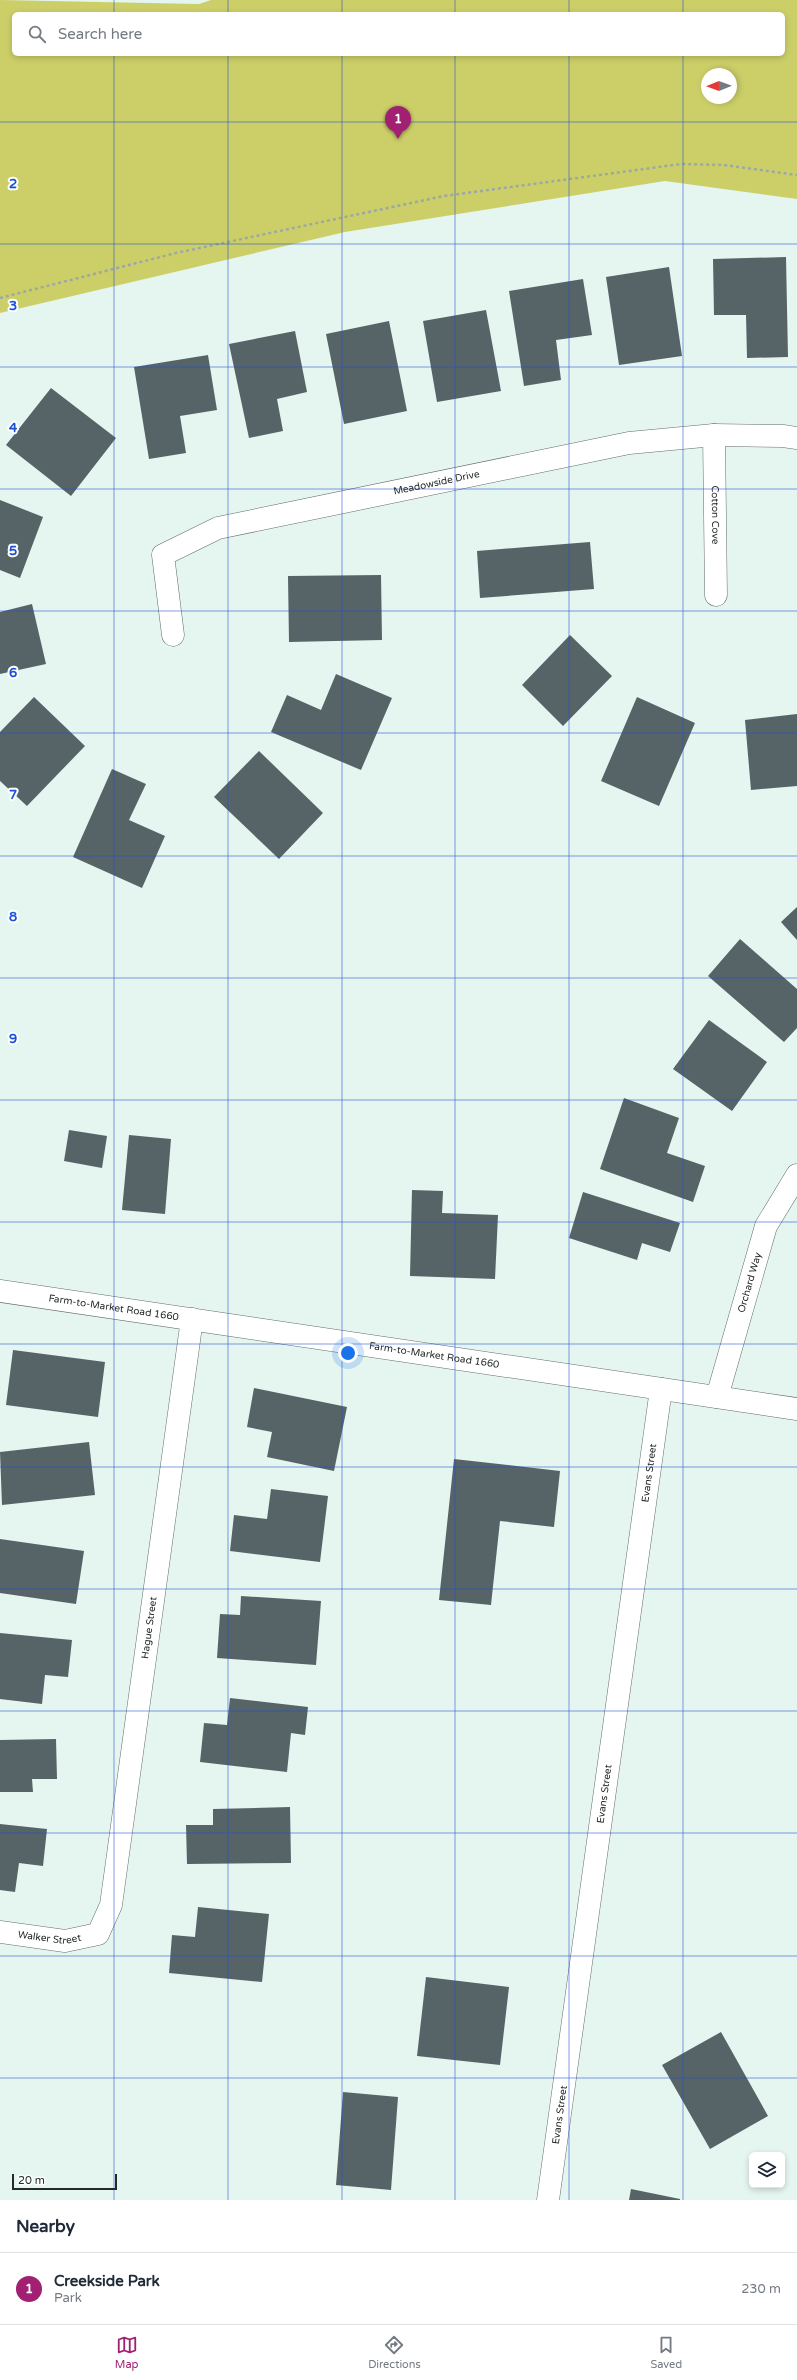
<!DOCTYPE html>
<html lang="en">
<head>
<meta charset="utf-8">
<style>
	body { margin:0; font-family:"Varela Round",sans-serif; background:#f6f6f7; color:#1f2937 }
	.controls { position:absolute; right:12px; bottom:12px; display:grid; overflow:hidden; border-radius:6px; box-shadow:0 2px 6px #0003 }
	.controls button { width:36px; height:36px; display:grid; place-items:center; padding:0; border:0; border-bottom:1px solid #e0e1e3; background:#fff; color:#1f2937; font:20px sans-serif }
	.compass { position:absolute; left:701px; top:68px; width:36px; height:36px; border-radius:50%; background:#fff; box-shadow:0 2px 6px #0003; rotate:269deg }
	.scale { position:absolute; left:12px; bottom:10px; width:105px; box-sizing:border-box; padding-left:4px; border:2px solid #252a29; border-top:0; font-size:11px; line-height:14px; white-space:nowrap; color:#252a29; -webkit-text-stroke:3px #fbfffe; paint-order:stroke }
	.you { position:absolute; left:348px; top:1353px; width:14px; height:14px; margin:-10px; border:3px solid #fff; border-radius:50%; background:#1a73e8; box-shadow:0 0 0 6px #1a73e833 }
	.badge { display:grid; place-items:center; width:26px; height:26px; border-radius:50%; background:#a12072; color:#fff; font-size:13px; font-weight:700 }
	.pin { position:absolute; translate:-50% -33px; filter:drop-shadow(0 1px 2px #0008) }
	.pin::after { content:''; position:absolute; top:21px; width:14px; height:12px; background:inherit; clip-path:polygon(0 0,100% 0,50% 100%) }
	.list { margin:0; padding:0; list-style:none }
	h2 { display:flex; justify-content:space-between; align-items:center; height:52px; margin:0; padding:0 16px; font-size:17px }
	h2 small { font-size:13px; font-weight:400; color:#747a83 }
	.list li { display:grid; grid-template-columns:26px 1fr auto; gap:12px; align-items:center; box-sizing:border-box; height:72px; padding:0 16px; border-top:1px solid #e0e1e3 }
	.list b { display:block; font-size:15px; white-space:nowrap }
	.list p { margin:0; font-size:13px; white-space:nowrap; color:#747a83 }
	.list em { font-size:13px; font-style:normal; color:#747a83 }
	.icon { flex:none; width:22px; height:22px; fill:none; stroke:currentColor; stroke-width:2; stroke-linecap:round; stroke-linejoin:round }
	.map { position:relative; flex:none; width:797px; height:2200px; overflow:hidden }
	.search { position:absolute; background:#fff; box-shadow:0 2px 6px #0003; left:12px; right:12px; top:12px; height:44px; display:flex; align-items:center; gap:10px; box-sizing:border-box; padding:0 14px; border-radius:6px; color:#747a83; font-size:15px }
	.sheet { height:124px; background:#fff }
	nav { display:flex; justify-content:space-around; align-items:center; box-sizing:border-box; height:56px; border-top:1px solid #e0e1e3; background:#fff; font-size:11px; color:#747a83 }
	nav a { display:grid; justify-items:center; gap:2px }
	nav .on { color:#a12072 }
	.map>svg:first-child { display:block }
</style>
</head>
<body>
<div class="map">
<svg width="797" height="2200" viewBox="0 0 797 2200">
	<rect width="100%" height="100%" fill="#e5f5f0"/>
	<path fill="#cccf68" fill-rule="evenodd" d="M0,0l199,4 12,-4h586v199l-132,-18 -320,51 -345,81zM14,14h769v40h-769zM707,74h24v24h-24z"/>
	<path fill="#566467" d="M786,257l2,100 -41,1 -1,-43h-32l-1,-56z
		M669,267l13,89 -63,9 -13,-88z
		M583,279l9,56 -36,5 5,40 -37,6 -15,-95z
		M486,310l15,81 -64,11 -14,-81z
		M389,321l18,90 -63,13 -18,-90z
		M295,331l12,61 -30,7 6,32 -34,7 -20,-94z
		M208,355l9,55 -37,6 6,37 -37,6 -15,-92z
		M51,388l65,50 -45,58 -65,-51z
		M0,500l43,17 -23,61 -20,-8z
		M590,542l4,47 -114,9 -3,-47z
		M381,575l1,65 -93,2 -1,-66z
		M32,604l14,60 -46,10v-62z
		M570,635l42,41 -49,50 -41,-41z
		M336,674l56,24 -31,72 -90,-38 16,-37 34,15z
		M34,697l51,49 -58,60 -27,-25v-49z
		M637,697l58,26 -36,83 -58,-25z
		M797,714v72l-46,4 -6,-70z
		M259,751l64,62 -44,46 -65,-62z
		M112,769l34,15 -17,36 36,16 -23,52 -69,-31z
		M797,907v33l-16,-18z
		M740,939l57,50v39l-13,14 -76,-66z
		M709,1020l58,42 -35,49 -59,-42z
		M624,1098l55,20 -12,35 38,13 -12,36 -93,-33z
		M69,1130l38,6 -5,32 -38,-7z
		M129,1135l42,4 -6,75 -43,-4z
		M412,1190l31,1 -1,22 56,2 -3,64 -85,-3z
		M583,1192l97,31 -10,29 -28,-9 -5,17 -68,-22z
		M13,1350l92,12 -7,55 -92,-12z
		M254,1388l93,19 -13,64 -67,-14 5,-25 -25,-5z
		M89,1442l6,53 -93,10 -2,-53z
		M454,1459l106,12 -6,56 -54,-6 -9,84 -52,-5z
		M271,1489l57,7 -8,66 -90,-11 4,-36 33,4z
		M0,1539l84,12 -8,53 -76,-11z
		M241,1596l80,5 -5,64 -99,-7 3,-44 20,1z
		M0,1633l72,7 -4,37 -23,-2 -3,29 -42,-5z
		M230,1698l78,9 -3,28 -14,-2 -4,39 -87,-10 4,-39 23,2z
		M56,1739l1,40h-25l1,13h-33v-52z
		M290,1807l1,56 -104,1 -1,-39h27v-16z
		M0,1824l47,5 -4,37 -24,-3 -4,29 -15,-2z
		M198,1907l71,7 -7,68 -93,-9 3,-38 23,2z
		M426,1977l83,10 -9,78 -83,-9z
		M721,2032l47,84 -58,33 -48,-84z
		M343,2092l55,5 -7,93 -55,-5z
		M631,2189l49,10v1h-51z"/>
	<g fill="none" stroke-linecap="round" stroke-linejoin="round">
		<g stroke="#626f6c" stroke-width="23">
			<g id="street">
				<path id="s1" d="M714,435l2,160"/>
				<path id="s2" d="M173,635l-10,-80 55,-27 411,-85 85,-8 69,1 14,2"/>
				<path id="s3" d="M717,1397l49,-171 31,-51"/>
				<path id="s4" d="M0,1932l65,9 33,-7 13,-29 81,-586"/>
				<path id="s5" d="M548,2200l113,-811"/>
			</g>
		</g>
		<g stroke="#626f6c" stroke-width="23">
			<g id="secondary">
				<path id="s6" d="M0,1291l797,118"/>
			</g>
		</g>
		<path stroke="#9ca8a4" stroke-width="2.5" stroke-dasharray="3 3" stroke-linecap="butt" d="M0,298l176,-45 268,-57 237,-32 43,1 73,10"/>
		<use href="#street" stroke="#fff" stroke-width="22"/>
		<use href="#secondary" stroke="#fff" stroke-width="22"/>
	</g>
	<path fill="none" stroke="#1d4ed8" stroke-width="1" stroke-opacity="0.55" d="M114,0v14M228,0v14M342,0v14M455,0v14M569,0v14M683,0v14M114,54v2146M228,54v2146M342,54v2146M455,54v2146M569,54v2146M683,54v2146M0,122h797M0,244h797M0,367h797M0,489h797M0,611h797M0,733h797M0,856h797M0,978h797M0,1100h797M0,1222h797M0,1344h797M0,1467h797M0,1589h797M0,1711h797M0,1833h797M0,1956h797M0,2078h797"/>
	<g text-anchor="middle" dominant-baseline="central" stroke-width="4" stroke-linejoin="round" paint-order="stroke">
		<g font-size="10" fill="#252a29" stroke="#fbfffe">
			<text stroke="none"><textPath href="#s2" startOffset="365">Meadowside Drive</textPath></text>
			<text stroke="none"><textPath href="#s1" startOffset="80">Cotton Cove</textPath></text>
			<text stroke="none"><textPath href="#s3" startOffset="119">Orchard Way</textPath></text>
			<text stroke="none"><textPath href="#s6" startOffset="115">Farm-to-Market Road 1660</textPath></text>
			<text stroke="none"><textPath href="#s6" startOffset="439">Farm-to-Market Road 1660</textPath></text>
			<text stroke="none"><textPath href="#s5" startOffset="734">Evans Street</textPath></text>
			<text stroke="none"><textPath href="#s4" startOffset="411">Hague Street</textPath></text>
			<text stroke="none"><textPath href="#s5" startOffset="410">Evans Street</textPath></text>
			<text stroke="none"><textPath href="#s4" startOffset="50">Walker Street</textPath></text>
			<text stroke="none"><textPath href="#s5" startOffset="86">Evans Street</textPath></text>
		</g>
	</g>
	<g font-size="13" text-anchor="middle" font-weight="bold" fill="#1d4ed8" stroke="#fbfffe" stroke-width="4" stroke-linejoin="round" paint-order="stroke">
		<text x="13" y="188">2</text>
		<text x="13" y="310">3</text>
		<text x="13" y="432">4</text>
		<text x="13" y="555">5</text>
		<text x="13" y="677">6</text>
		<text x="13" y="799">7</text>
		<text x="13" y="921">8</text>
		<text x="13" y="1043">9</text>
	</g>
</svg>
<div class="controls">
<button><svg class="icon" aria-label="layers" viewBox="0 0 24 24"><path d="M12 4l9 5-9 5-9-5zM3 14l9 5 9-5"/></svg></button>
</div>
<svg class="compass" viewBox="-18 -18 36 36"><path d="M0-13l5 13h-10z" fill="#e53935"/><path d="M0 13l5-13h-10z" fill="#747a83"/></svg>
<div class="scale">20 m</div>
<div class="you"></div>
<div class="pin badge" style="left:398px;top:139px">1</div>
<div class="search"><svg class="icon" aria-label="search" viewBox="0 0 24 24"><circle cx="10" cy="10" r="6"/><path d="M15 15l6 6"/></svg>Search here</div>
</div>
<section class="sheet">
<h2>Nearby<small></small></h2>
<ul class="list">
<li><span class="badge">1</span><div><b>Creekside Park</b><p>Park</p></div><em>230 m</em></li>
</ul>
</section>
<nav>
<a class="on"><svg class="icon" aria-label="map" viewBox="0 0 24 24"><path d="M3 6l6-2 6 2 6-2v14l-6 2-6-2-6 2zM9 4v14M15 6v14"/></svg>Map</a>
<a><svg class="icon" aria-label="directions" viewBox="0 0 24 24"><path d="M12 3l9 9-9 9-9-9zM9 14v-3h6M13 9l2 2-2 2"/></svg>Directions</a>
<a><svg class="icon" aria-label="saved" viewBox="0 0 24 24"><path d="M7 4h10v16l-5-4-5 4z"/></svg>Saved</a>
</nav>
</body>
</html>
